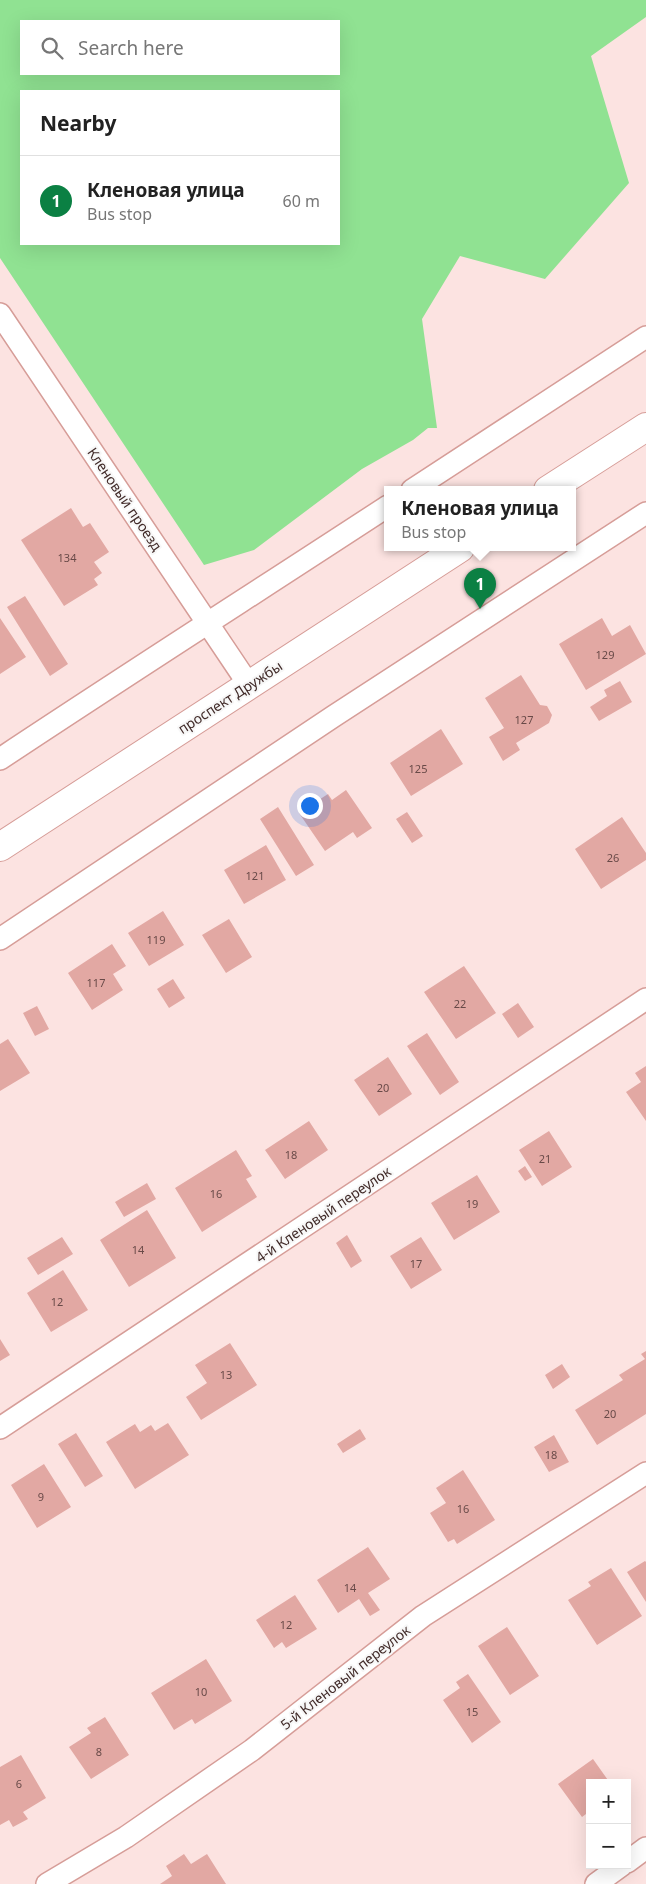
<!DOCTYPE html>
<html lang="en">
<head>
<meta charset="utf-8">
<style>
	body { margin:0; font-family:"Noto Sans",sans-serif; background:#f2f2f2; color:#222 }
	.controls { position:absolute; right:15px; bottom:15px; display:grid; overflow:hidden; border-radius:0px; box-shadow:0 5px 20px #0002 }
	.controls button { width:45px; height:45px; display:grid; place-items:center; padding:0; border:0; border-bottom:1px solid #e0e0e0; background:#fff; color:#222; font:25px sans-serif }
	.you { position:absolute; left:309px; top:805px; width:18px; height:18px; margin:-12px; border:4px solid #fff; border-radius:50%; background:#1a73e8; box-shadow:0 0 0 8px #1a73e833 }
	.badge { display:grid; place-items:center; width:32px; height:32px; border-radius:50%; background:#0b8043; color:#fff; font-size:16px; font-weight:700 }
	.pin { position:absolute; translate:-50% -41px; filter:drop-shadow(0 1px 2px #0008) }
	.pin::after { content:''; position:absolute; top:26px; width:18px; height:15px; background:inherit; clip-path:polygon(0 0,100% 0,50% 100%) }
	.popup { position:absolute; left:384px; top:486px; width:192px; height:65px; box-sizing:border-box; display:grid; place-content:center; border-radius:0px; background:#fff; filter:drop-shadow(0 1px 4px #0005); font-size:16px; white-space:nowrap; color:#767676 }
	.popup b { font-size:19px; color:#222 }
	.popup::after { content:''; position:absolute; left:50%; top:100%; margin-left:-10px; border:10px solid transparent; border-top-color:#fff }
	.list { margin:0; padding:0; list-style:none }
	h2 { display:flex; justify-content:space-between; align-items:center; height:65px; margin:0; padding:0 20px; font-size:21px }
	h2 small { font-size:16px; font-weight:400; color:#767676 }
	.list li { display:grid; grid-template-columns:32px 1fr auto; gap:15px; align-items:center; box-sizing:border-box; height:90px; padding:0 20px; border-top:1px solid #e0e0e0 }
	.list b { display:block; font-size:19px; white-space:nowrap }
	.list p { margin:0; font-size:16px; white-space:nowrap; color:#767676 }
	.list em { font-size:16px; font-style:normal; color:#767676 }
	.icon { flex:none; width:28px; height:28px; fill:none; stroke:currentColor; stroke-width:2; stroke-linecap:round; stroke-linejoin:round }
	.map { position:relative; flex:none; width:646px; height:1884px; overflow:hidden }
	.search { position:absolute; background:#fff; box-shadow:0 5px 20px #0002; left:20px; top:20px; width:320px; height:55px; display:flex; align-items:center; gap:12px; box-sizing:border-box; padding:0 18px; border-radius:0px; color:#767676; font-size:19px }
	.panel { position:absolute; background:#fff; box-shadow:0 5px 20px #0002; left:20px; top:90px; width:320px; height:155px; border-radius:0px }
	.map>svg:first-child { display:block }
</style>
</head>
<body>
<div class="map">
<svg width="646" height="1884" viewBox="0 0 646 1884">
	<rect width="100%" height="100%" fill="#fce3e1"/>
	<path fill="#90e292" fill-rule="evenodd" d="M0,0h646v17l-55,39 38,127 -84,96 -85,-23 -38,63 15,109h-9l-15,12 -51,29 -108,81 -50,15 -204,-307zM21,21h318v53h-318zM21,91h318v153h-318z"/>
	<path fill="#e2a8a3" d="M71,508l12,19 7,-4 19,29 -15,10 8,11 -8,6 4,6 -34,21 -43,-66z
		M25,596l43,68 -18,12 -43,-69z
		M0,618l26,39 -26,17z
		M602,618l10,18 18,-11 16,29 -60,36 -27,-46z
		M521,675l19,30 7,1 5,9 -3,8 -33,20 4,7 -17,11 -14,-24 15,-9 -19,-30z
		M620,681l12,21 -33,19 -9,-14 17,-11 -3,-6z
		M441,729l22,35 -52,32 -21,-33z
		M346,790l26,38 -15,10 -4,-6 -28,19 -26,-38 3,-1 -3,-4 13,-8 2,3 14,-9 4,6z
		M278,807l36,58 -18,11 -36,-57z
		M407,812l16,24 -11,7 -16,-24z
		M622,817l24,36v7l-45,29 -26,-40z
		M266,845l20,35 -42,24 -20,-34z
		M163,911l21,34 -35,21 -21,-33z
		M229,919l23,38 -26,16 -24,-38z
		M112,944l14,22 -13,8 10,16 -31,20 -24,-37z
		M464,966l32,47 -40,26 -32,-47z
		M173,979l12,19 -16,10 -12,-19z
		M518,1003l16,24 -16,11 -16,-24z
		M37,1006l12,23 -14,7 -12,-23z
		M427,1033l32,49 -19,13 -33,-49z
		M8,1039l22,34 -30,18v-47z
		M388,1057l24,37 -33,22 -25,-36z
		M646,1066v55l-20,-29 15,-10 -6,-9z
		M309,1121l19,29 -43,29 -20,-29z
		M549,1131l23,36 -30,19 -23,-36z
		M236,1150l16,26 -6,3 11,18 -55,35 -27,-44z
		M525,1166l7,11 -7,4 -7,-10z
		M477,1175l23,37 -46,28 -23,-37z
		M147,1183l9,16 -32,18 -9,-15z
		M147,1210l29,48 -47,29 -29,-47z
		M347,1235l15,26 -11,7 -15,-25z
		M62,1237l11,17 -35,21 -11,-17z
		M421,1237l21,33 -31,19 -21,-33z
		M63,1270l25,40 -37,22 -24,-39z
		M0,1339l10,16 -10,6z
		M230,1343l27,42 -56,35 -15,-23 21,-14 -12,-18z
		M646,1351v63l-49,31 -22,-35 48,-30 -4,-5 26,-16 -4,-5z
		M562,1364l8,13 -17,12 -8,-14z
		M168,1423l21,32 -54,34 -29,-47 29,-18 5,8 11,-7 4,6z
		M360,1429l6,10 -23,14 -6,-9z
		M76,1433l27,43 -18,11 -27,-43z
		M554,1435l15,27 -20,10 -15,-25z
		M44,1464l27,43 -34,21 -26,-43z
		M463,1470l32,50 -38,24 -3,-5 -6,3 -18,-29 16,-10 -10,-15z
		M368,1547l22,32 -22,14 12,17 -10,6 -11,-17 -21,14 -21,-33z
		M645,1561l1,1v40l-19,-30z
		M611,1568l31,48 -45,29 -29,-45 23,-14 -3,-4z
		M295,1595l22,34 -31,19 -4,-6 -8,6 -18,-28z
		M507,1627l32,49 -29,19 -32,-49z
		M206,1659l26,42 -37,23 -3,-5 -18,11 -23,-37z
		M468,1674l33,48 -29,21 -29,-43 17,-12 -4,-6z
		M105,1717l24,38 -38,24 -22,-32 22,-14 -4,-5z
		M21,1755l25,43 -23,14 5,7 -15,8 -4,-7 -9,5v-58z
		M593,1759l17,24h-20v28l-8,6 -24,-33z
		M184,1854l7,10 16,-10 19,30h-66l12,-8 -6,-10z"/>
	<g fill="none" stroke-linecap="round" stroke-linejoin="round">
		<g stroke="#d69d98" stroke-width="24">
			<path id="street" d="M0,314l249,371
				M412,490l234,-153
				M0,759c128,-85 258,-168 388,-253
				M0,939l334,-223 312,-203
				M0,1428l646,-429
				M627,1862l19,-14
				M47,1884l79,-47 126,-87 171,-134 223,-143
				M596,1884l26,-19"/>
		</g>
		<g stroke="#d69d98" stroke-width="30">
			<path id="secondary" d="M548,490l98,-63
				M0,847l460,-299"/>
		</g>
		<use href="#street" stroke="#fff" stroke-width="21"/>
		<use href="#secondary" stroke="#fff" stroke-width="28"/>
	</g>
	<g text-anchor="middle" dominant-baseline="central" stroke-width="4" stroke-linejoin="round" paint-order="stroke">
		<g font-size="11" fill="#694a48">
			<text x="67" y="557">134</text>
			<text x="605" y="654">129</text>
			<text x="524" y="719">127</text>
			<text x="418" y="768">125</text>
			<text x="613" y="857">26</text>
			<text x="255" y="875">121</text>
			<text x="156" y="939">119</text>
			<text x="96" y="982">117</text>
			<text x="460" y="1003">22</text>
			<text x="383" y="1087">20</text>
			<text x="291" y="1154">18</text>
			<text x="545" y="1158">21</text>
			<text x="216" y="1193">16</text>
			<text x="472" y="1203">19</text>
			<text x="138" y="1249">14</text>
			<text x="416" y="1263">17</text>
			<text x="57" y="1301">12</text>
			<text x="226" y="1374">13</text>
			<text x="610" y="1413">20</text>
			<text x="551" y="1454">18</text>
			<text x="41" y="1496">9</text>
			<text x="463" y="1508">16</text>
			<text x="350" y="1587">14</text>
			<text x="286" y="1624">12</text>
			<text x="201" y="1691">10</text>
			<text x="472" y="1711">15</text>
			<text x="99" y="1751">8</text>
			<text x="19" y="1783">6</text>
		</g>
		<g font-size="14" fill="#412b29" stroke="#f7f7f7">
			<text transform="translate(125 499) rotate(56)">Кленовый проезд</text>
			<text transform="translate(230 697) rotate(-33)">проспект Дружбы</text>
			<text transform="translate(323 1214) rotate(-34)">4-й Кленовый переулок</text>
			<text transform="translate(345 1677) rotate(-38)">5-й Кленовый переулок</text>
		</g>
	</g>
</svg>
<div class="controls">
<button>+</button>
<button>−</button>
</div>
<div class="you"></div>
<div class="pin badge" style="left:480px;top:609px">1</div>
<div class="popup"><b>Кленовая улица</b>Bus stop</div>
<div class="search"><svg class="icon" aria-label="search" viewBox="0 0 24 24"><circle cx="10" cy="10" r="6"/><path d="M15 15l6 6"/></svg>Search here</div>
<section class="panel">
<h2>Nearby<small></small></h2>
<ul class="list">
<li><span class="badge">1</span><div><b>Кленовая улица</b><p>Bus stop</p></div><em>60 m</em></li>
</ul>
</section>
</div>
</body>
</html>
